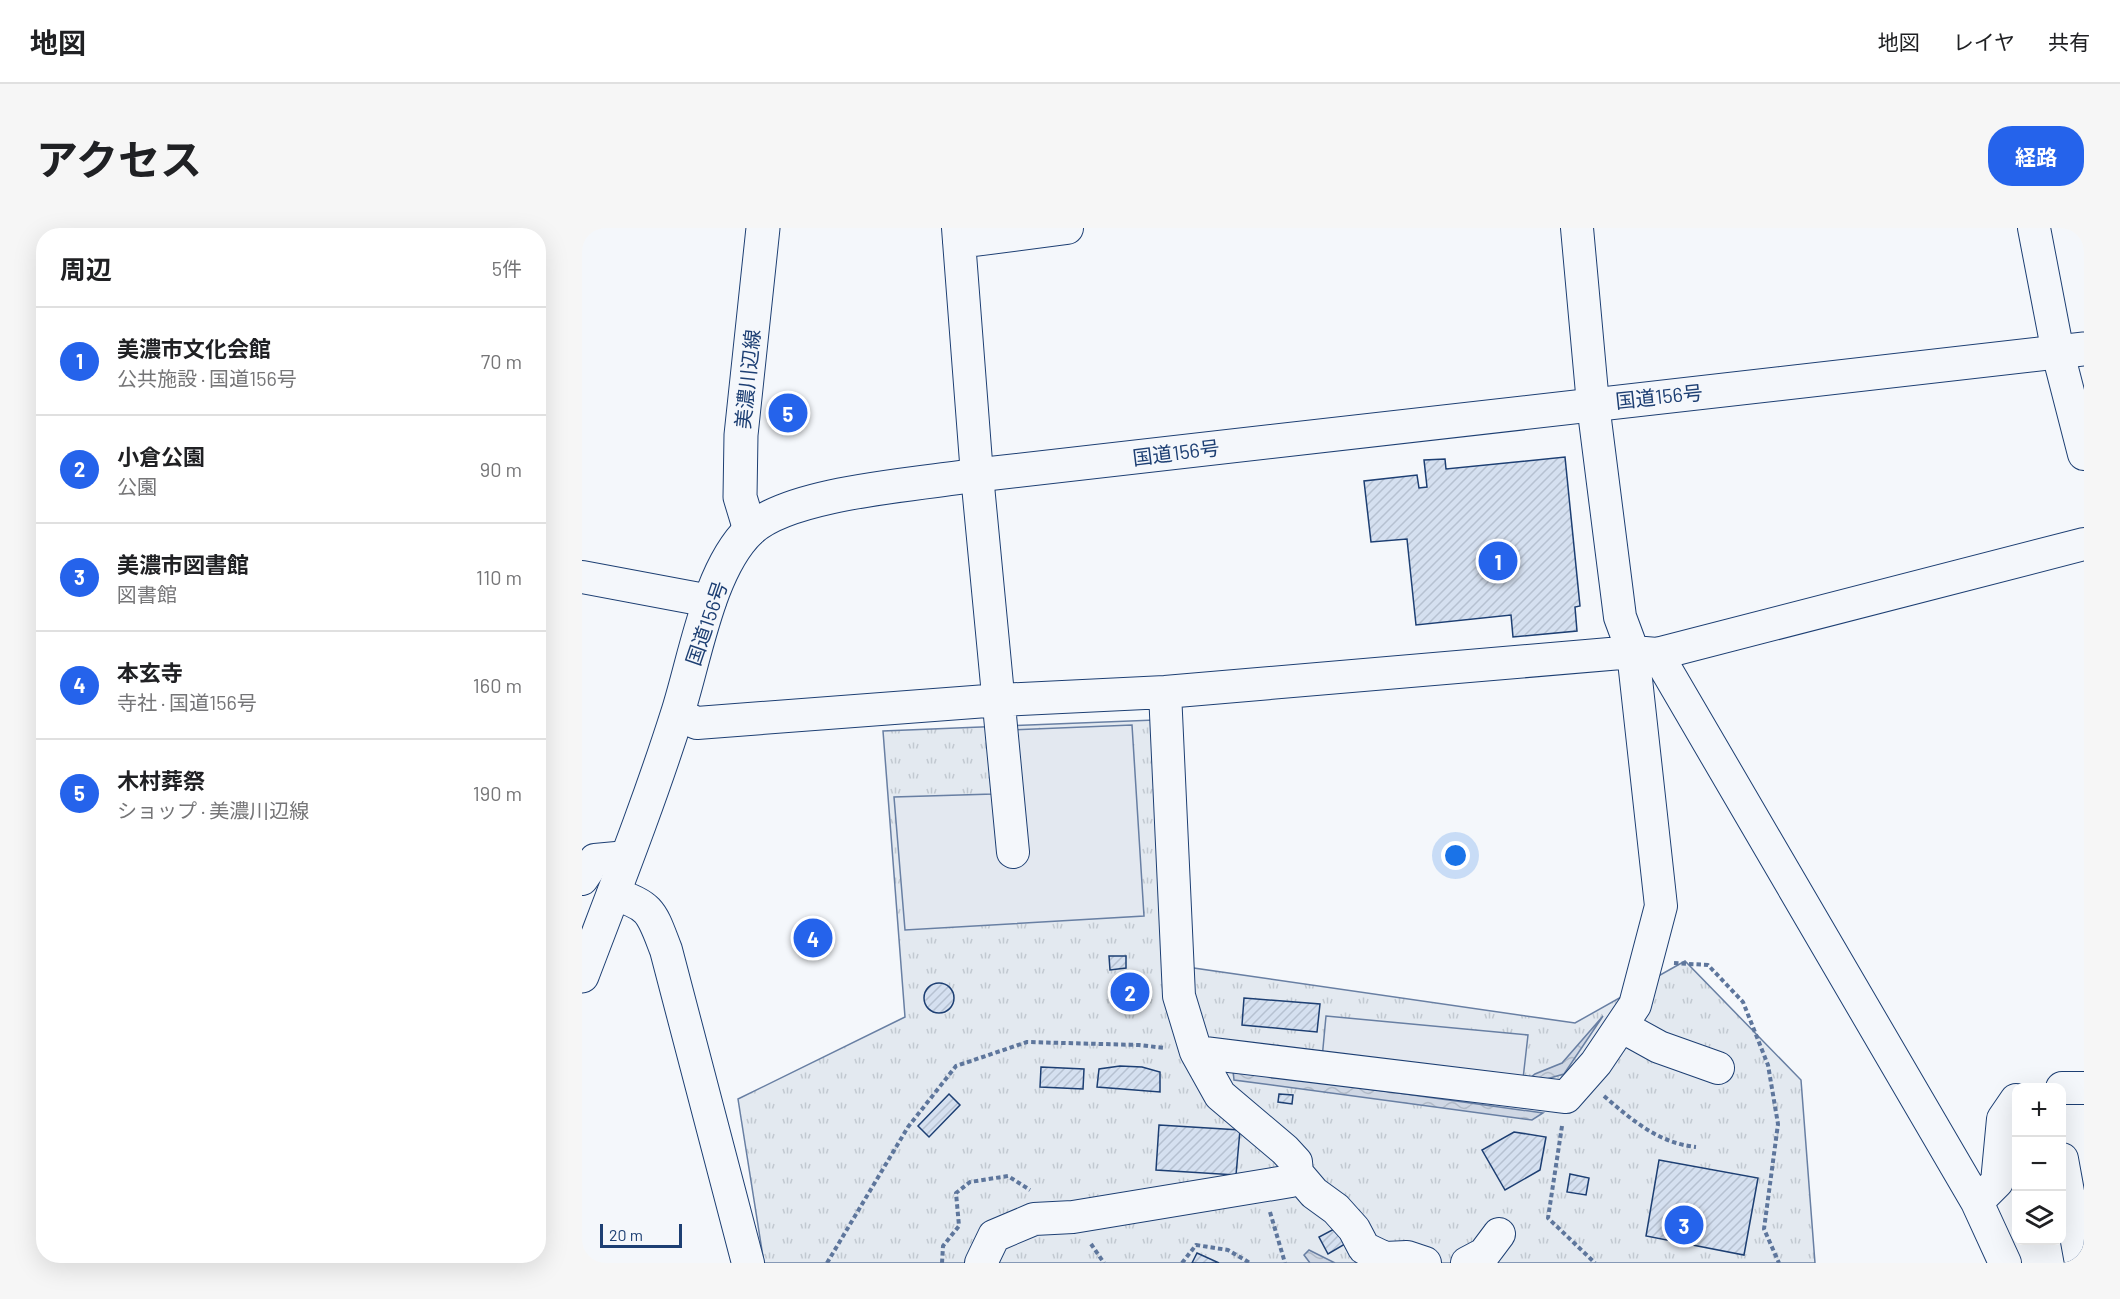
<!DOCTYPE html>
<html lang="ja">
<head>
<meta charset="utf-8">
<style>
	body { margin:0; font-family:Barlow,"Noto Sans JP",sans-serif; background:#f6f6f6; color:#202124 }
	.controls { position:absolute; right:18px; bottom:18px; display:grid; overflow:hidden; border-radius:12px; box-shadow:0 6px 24px #0002 }
	.controls button { width:54px; height:54px; display:grid; place-items:center; padding:0; border:0; border-bottom:2px solid #e0e0e0; background:#fff; color:#202124; font:30px sans-serif }
	.scale { position:absolute; left:18px; bottom:15px; width:82px; box-sizing:border-box; padding-left:6px; border:3px solid #1d3f73; border-top:0; font-size:16px; line-height:21px; white-space:nowrap; color:#1d3f73; -webkit-text-stroke:4px #f4f7fb; paint-order:stroke }
	.you { position:absolute; left:874px; top:628px; width:21px; height:21px; margin:-15px; border:4px solid #fff; border-radius:50%; background:#1a73e8; box-shadow:0 0 0 9px #1a73e833 }
	.badge { display:grid; place-items:center; width:39px; height:39px; border-radius:50%; background:#2563eb; color:#fff; font-size:20px; font-weight:700 }
	.pin { position:absolute; translate:-50% -50%; border:3px solid #fff; box-shadow:0 2px 6px #0006 }
	.list { margin:0; padding:0; list-style:none }
	h2 { display:flex; justify-content:space-between; align-items:center; height:78px; margin:0; padding:0 24px; font-size:26px }
	h2 small { font-size:20px; font-weight:400; color:#757577 }
	.list li { display:grid; grid-template-columns:39px 1fr auto; gap:18px; align-items:center; box-sizing:border-box; height:108px; padding:0 24px; border-top:2px solid #e0e0e0 }
	.list b { display:block; font-size:22px; white-space:nowrap }
	.list p { margin:0; font-size:20px; white-space:nowrap; color:#757577 }
	.list em { font-size:20px; font-style:normal; color:#757577 }
	.icon { flex:none; width:33px; height:33px; fill:none; stroke:currentColor; stroke-width:2; stroke-linecap:round; stroke-linejoin:round }
	.map { position:relative; flex:none; width:1502px; height:1035px; overflow:hidden; border-radius:24px }
	header { display:flex; align-items:center; gap:36px; box-sizing:border-box; height:84px; padding:0 30px; background:#fff; border-bottom:2px solid #e0e0e0 }
	header strong { font-size:28px }
	nav { display:flex; gap:33px; margin-inline-start:auto; font-size:21px }
	.intro { display:flex; align-items:center; justify-content:space-between; box-sizing:border-box; height:144px; padding:0 36px }
	h1 { margin:0; font-size:42px }
	.button { padding:15px 27px; border-radius:24px; background:#2563eb; color:#fff; font-size:21px; font-weight:700 }
	main { display:flex; gap:36px; padding:0 36px }
	aside { flex:1; background:#fff; border-radius:24px; box-shadow:0 6px 24px #0002 }
	.map>svg:first-child { display:block }
</style>
</head>
<body>
<header>
<strong>地図</strong>
<nav><a>地図</a><a>レイヤ</a><a>共有</a></nav>
</header>
<div class="intro"><h1>アクセス</h1><a class="button">経路</a></div>
<main>
<aside>
<h2>周辺<small>5件</small></h2>
<ul class="list">
<li><span class="badge">1</span><div><b>美濃市文化会館</b><p>公共施設 · 国道156号</p></div><em>70 m</em></li>
<li><span class="badge">2</span><div><b>小倉公園</b><p>公園</p></div><em>90 m</em></li>
<li><span class="badge">3</span><div><b>美濃市図書館</b><p>図書館</p></div><em>110 m</em></li>
<li><span class="badge">4</span><div><b>本玄寺</b><p>寺社 · 国道156号</p></div><em>160 m</em></li>
<li><span class="badge">5</span><div><b>木村葬祭</b><p>ショップ · 美濃川辺線</p></div><em>190 m</em></li>
</ul>
</aside>
<div class="map">
<svg width="1502" height="1035" viewBox="0 0 1502 1035">
	<defs>
		<pattern id="park-tufts" width="24" height="20" patternUnits="userSpaceOnUse" patternTransform="scale(1.5)"><rect width="24" height="20" fill="#e3e9f0"/><path d="M3 7l-1-3M5 7V3M7 7l1-3M15 17l-1-3M17 17v-4M19 17l1-3" fill="none" stroke="#c2c9d1"/></pattern>
		<pattern id="water-waves" width="16" height="10" patternUnits="userSpaceOnUse" patternTransform="scale(1.5)"><rect width="16" height="10" fill="#cfd7e4"/><path d="M0 5q4-4 8 0t8 0" fill="none" stroke="#b1bac7"/></pattern>
		<pattern id="building-hatch" width="6" height="6" patternUnits="userSpaceOnUse" patternTransform="scale(1.5)"><rect width="6" height="6" fill="#d5e0f0"/><path d="M-1 1l2-2M0 6l6-6M5 7l2-2" fill="none" stroke="#b6c1d1"/></pattern>
	</defs>
	<rect width="100%" height="100%" fill="#f4f7fb"/>
	<path fill="url(#park-tufts)" stroke="#687fa3" stroke-width="1.5" d="M573,492l25,246 395,57 110,-62 116,119 14,183h-1051l-26,-164 167,-82 -22,-286z"/>
	<path fill="#e3e8f0" stroke="#687fa3" stroke-width="1.5" d="M550,497l12,191 -239,14 -11,-133 99,-3 -6,-63z
		M744,788l202,19 -8,70 -200,-25z"/>
	<path fill="url(#water-waves)" stroke="#687fa3" stroke-width="1.5" d="M1021,788l-39,58 -21,6 -14,-1 6,-5 27,-11z
		M651,842l310,43 -11,7 -298,-40z
		M727,1022l26,13h-25l-6,-8z"/>
	<path fill="url(#building-hatch)" stroke="#1d3f73" stroke-width="1.5" d="M983,229l15,149 -5,1 2,24 -64,6 -2,-22 -95,10 -9,-86 -36,3 -7,-61 53,-6 2,13 8,-1 -3,-27 21,-1 1,10z
		M527,728h17v12l-16,2z
		M342 770a15 15 0 1 1 30 0a15 15 0 1 1-30 0Z
		M662,770l76,6 -3,28 -75,-7z
		M538,838l22,1 18,5v20l-63,-5 2,-18z
		M459,839l43,2 -1,20 -43,-2z
		M367,866l11,11 -31,32 -11,-11z
		M697,866l14,1 -1,9 -14,-2z
		M577,897l81,5 -4,45 -80,-5z
		M932,904l32,5 -6,33 -35,20 -23,-40z
		M1077,932l99,18 -14,77 -98,-19z
		M988,946l19,4 -3,17 -19,-3z
		M754,1000l9,16 -17,10 -9,-17z
		M615,1025l22,10h-27z"/>
	<g fill="none" stroke-linecap="round" stroke-linejoin="round">
		<g stroke="#1d3f73" stroke-width="34">
			<path id="minor" d="M376,0l19,247 36,377
				M1452,0l24,125 26,101
				M377,14l108,-14
				M0,349l128,24
				M1075,426l320,548 28,61
				M583,464l14,304 17,56 370,45 30,-34 39,-58 26,-99 -28,-254 -13,-35 -27,-213 -16,-176
				M96,487l19,8 303,-23 165,-8 468,-40 24,2 427,-110
				M0,651l13,-19 32,-3
				M31,666c39,11 39,20 53,56l82,313
				M1039,798l38,21 59,21
				M614,824l24,43 65,55 11,12 1,11 17,20 22,16 18,20 10,19 21,10 22,-1 18,6
				M1480,860h22
				M1480,931l19,104
				M1395,974l20,-20 6,-63 13,-19
				M399,1035l13,-27 40,-17 39,-2 218,-36 6,-8
				M885,1035l17,-9 15,-20"/>
		</g>
		<g stroke="#1d3f73" stroke-width="35">
			<path id="major" d="M168,302l-10,-33 1,-62 22,-207"/>
		</g>
		<g stroke="#1d3f73" stroke-width="35">
			<path id="highway" d="M0,748c33,-87 67,-173 95,-261 18,-55 31,-145 73,-185 40,-38 171,-46 227,-55l1107,-126"/>
		</g>
		<path stroke="#5e769c" stroke-width="4" stroke-dasharray="4.5 3" stroke-linecap="butt" d="M1092,735l34,2 35,37 25,63 10,59 -14,105 15,34
			M1022,868c28,24 54,47 92,51
			M980,898l-14,92 47,45
			M688,984l15,51
			M509,1016l13,19
			M245,1035l81,-136 48,-61 71,-24 112,3 26,3
			M360,1035l1,-17 16,-20 -3,-33 14,-11 38,-6 22,14
			M600,1035l14,-18 32,5 22,13"/>
		<use href="#minor" stroke="#f4f7fb" stroke-width="32"/>
		<use href="#major" stroke="#f4f7fb" stroke-width="33"/>
		<use href="#highway" stroke="#f4f7fb" stroke-width="33"/>
	</g>
	<g text-anchor="middle" dominant-baseline="central" stroke-width="4.5" stroke-linejoin="round" paint-order="stroke">
		<g font-size="20" fill="#1d3f73" stroke="#f4f7fb">
			<text transform="translate(165 151) rotate(-84)">美濃川辺線</text>
			<text transform="translate(1077 168) rotate(-6)">国道156号</text>
			<text transform="translate(594 224) rotate(-7)">国道156号</text>
			<text transform="translate(124 395) rotate(-71)">国道156号</text>
		</g>
	</g>
</svg>
<div class="controls">
<button>+</button>
<button>−</button>
<button><svg class="icon" aria-label="layers" viewBox="0 0 24 24"><path d="M12 4l9 5-9 5-9-5zM3 14l9 5 9-5"/></svg></button>
</div>
<div class="scale">20 m</div>
<div class="you"></div>
<div class="pin badge" style="left:916px;top:333px">1</div>
<div class="pin badge" style="left:548px;top:764px">2</div>
<div class="pin badge" style="left:1102px;top:997px">3</div>
<div class="pin badge" style="left:231px;top:710px">4</div>
<div class="pin badge" style="left:206px;top:185px">5</div>
</div>
</main>
</body>
</html>
